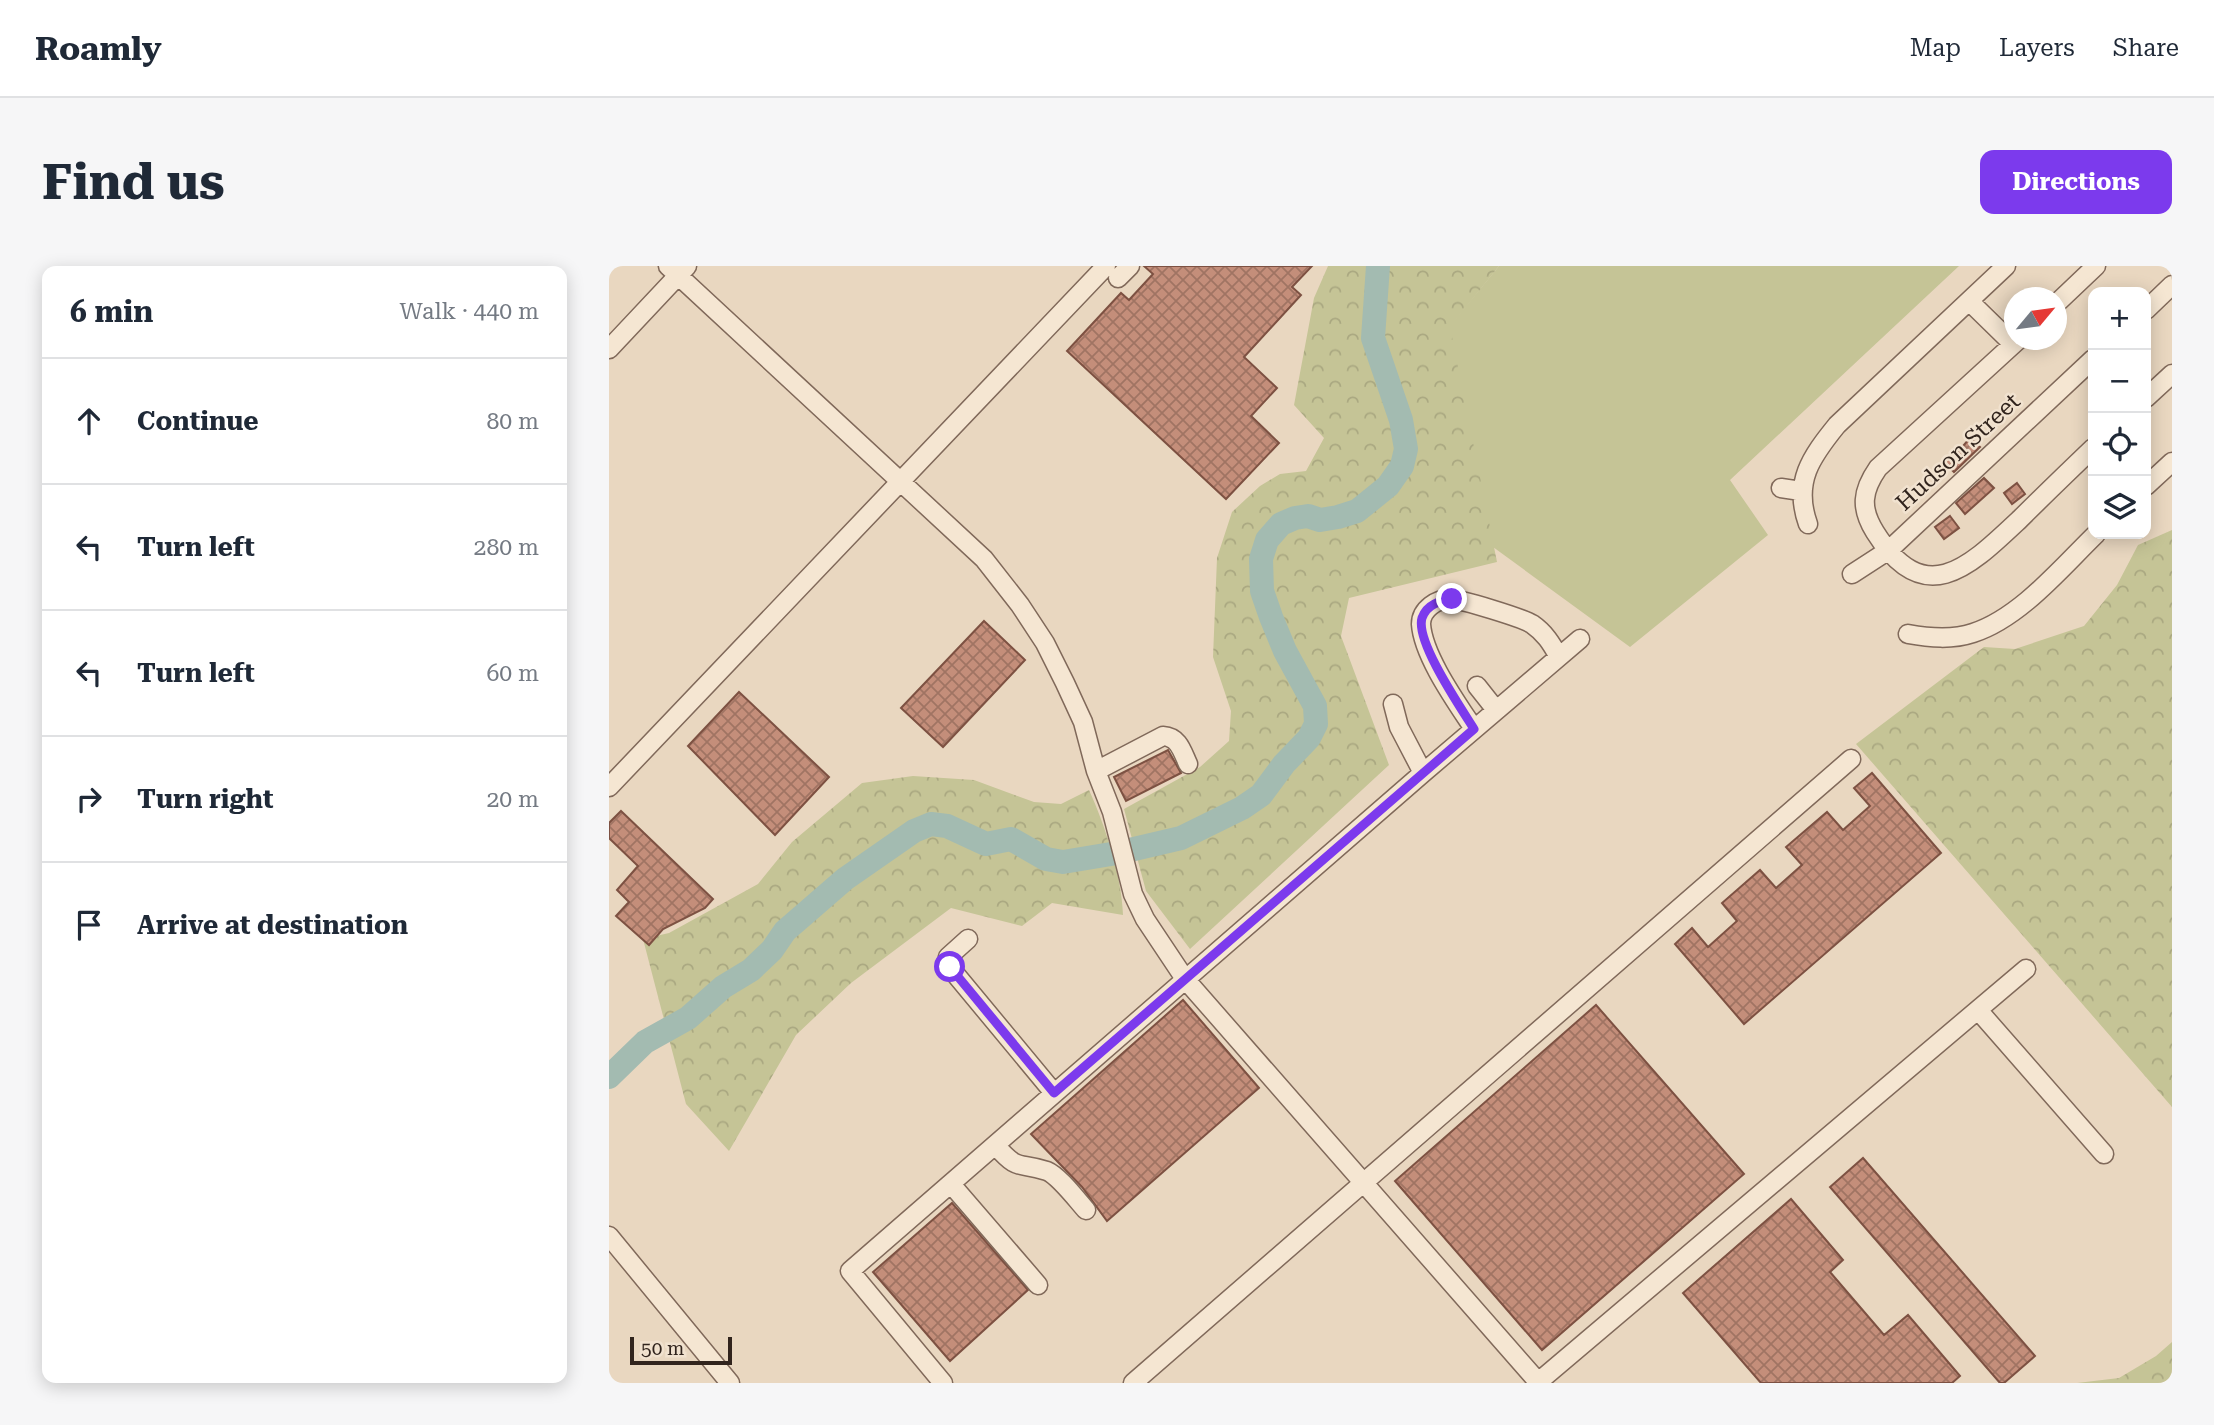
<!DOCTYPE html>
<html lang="en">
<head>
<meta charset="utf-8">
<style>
	body { margin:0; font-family:"Roboto Serif",serif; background:#f6f6f7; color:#1f2937 }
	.controls { position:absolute; right:21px; top:21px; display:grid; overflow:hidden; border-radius:14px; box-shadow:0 4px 18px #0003 }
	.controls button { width:63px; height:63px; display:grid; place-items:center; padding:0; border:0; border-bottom:2px solid #e0e1e3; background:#fff; color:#1f2937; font:35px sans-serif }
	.compass { position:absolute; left:1395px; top:21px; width:63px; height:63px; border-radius:50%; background:#fff; box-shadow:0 4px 18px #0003; rotate:61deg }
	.scale { position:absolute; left:21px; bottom:18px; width:102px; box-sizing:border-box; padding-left:7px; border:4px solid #31241d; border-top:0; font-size:19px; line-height:24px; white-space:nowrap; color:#31241d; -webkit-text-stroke:5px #f1e2cf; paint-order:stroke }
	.stop { position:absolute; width:21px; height:21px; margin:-16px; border:5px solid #7c3aed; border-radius:50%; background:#fff }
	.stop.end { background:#7c3aed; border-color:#fff; box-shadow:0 2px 7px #0008 }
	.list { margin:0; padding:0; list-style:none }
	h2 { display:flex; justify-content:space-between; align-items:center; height:91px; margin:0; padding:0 28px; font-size:30px }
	h2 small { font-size:23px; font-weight:400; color:#747a83 }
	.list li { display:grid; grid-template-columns:46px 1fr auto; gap:21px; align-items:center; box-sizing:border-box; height:126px; padding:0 28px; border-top:2px solid #e0e1e3 }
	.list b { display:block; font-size:26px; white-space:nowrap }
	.list em { font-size:23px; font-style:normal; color:#747a83 }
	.icon { flex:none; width:38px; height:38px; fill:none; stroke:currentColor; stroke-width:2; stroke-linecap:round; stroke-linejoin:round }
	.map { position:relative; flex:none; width:1563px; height:1117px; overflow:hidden; border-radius:14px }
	header { display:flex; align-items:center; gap:42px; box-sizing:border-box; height:98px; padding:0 35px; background:#fff; border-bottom:2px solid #e0e1e3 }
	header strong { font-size:33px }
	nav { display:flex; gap:38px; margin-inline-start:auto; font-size:24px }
	.intro { display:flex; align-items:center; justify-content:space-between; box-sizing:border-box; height:168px; padding:0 42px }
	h1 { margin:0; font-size:49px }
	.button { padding:18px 32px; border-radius:14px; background:#7c3aed; color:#fff; font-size:24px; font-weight:700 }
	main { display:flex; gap:42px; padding:0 42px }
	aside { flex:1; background:#fff; border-radius:14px; box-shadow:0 4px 18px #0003 }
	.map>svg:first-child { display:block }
</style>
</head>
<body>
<header>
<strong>Roamly</strong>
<nav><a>Map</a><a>Layers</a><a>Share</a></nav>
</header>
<div class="intro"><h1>Find us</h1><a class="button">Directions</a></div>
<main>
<aside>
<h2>6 min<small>Walk · 440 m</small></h2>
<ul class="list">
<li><svg class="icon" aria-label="ahead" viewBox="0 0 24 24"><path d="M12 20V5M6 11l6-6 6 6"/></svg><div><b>Continue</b></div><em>80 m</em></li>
<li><svg class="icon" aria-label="left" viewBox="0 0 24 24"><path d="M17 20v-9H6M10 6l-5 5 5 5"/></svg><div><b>Turn left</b></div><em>280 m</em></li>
<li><svg class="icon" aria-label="left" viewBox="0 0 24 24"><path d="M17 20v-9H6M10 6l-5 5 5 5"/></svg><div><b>Turn left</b></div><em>60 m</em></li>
<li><svg class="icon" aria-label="right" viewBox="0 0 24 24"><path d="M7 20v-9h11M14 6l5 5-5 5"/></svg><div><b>Turn right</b></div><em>20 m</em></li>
<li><svg class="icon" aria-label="arrive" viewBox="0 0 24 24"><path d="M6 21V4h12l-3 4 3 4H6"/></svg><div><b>Arrive at destination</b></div></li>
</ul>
</aside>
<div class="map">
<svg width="1563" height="1117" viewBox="0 0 1563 1117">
	<defs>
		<pattern id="forest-crowns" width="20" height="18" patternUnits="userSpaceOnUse" patternTransform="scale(1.75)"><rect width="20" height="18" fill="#c5c496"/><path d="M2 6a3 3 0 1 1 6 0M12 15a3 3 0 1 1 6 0" fill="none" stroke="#aaa881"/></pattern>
		<pattern id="building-cross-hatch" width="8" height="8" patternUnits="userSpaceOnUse" patternTransform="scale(1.75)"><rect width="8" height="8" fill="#c48e7a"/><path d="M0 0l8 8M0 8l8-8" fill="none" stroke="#a07463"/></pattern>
	</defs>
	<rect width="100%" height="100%" fill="#e9d7c0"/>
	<path fill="#c5c496" d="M890,0h460l-229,214 38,55 -138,112 -137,-100 -44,-220z"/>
	<path fill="url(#forest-crowns)" d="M719,0h171l-49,61 47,235 -148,36 -8,38 48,129 -199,184 -44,-58 -22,-82 76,-42 29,-26 2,-30 -18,-54 4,-99 15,-46 28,-26 20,-12 26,-3 18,-33 -30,-33 20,-107z
		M1563,264v577l-316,-363 128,-97 31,2 69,-23 33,-41 21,-40z
		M304,510l61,4 60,22 27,2 28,-14c16,35 33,87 34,125l-71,-12 -30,23 -71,-18 -100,75 -55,52 -67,116 -43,-47 -43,-165 26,-6 89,-49 34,-42 70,-59z
		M1563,1076v41h-95l42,-5 37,-22z"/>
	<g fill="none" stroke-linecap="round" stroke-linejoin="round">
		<path stroke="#a3bbb1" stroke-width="24" d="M0,811l36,-35 43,-24 35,-31 28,-17 21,-20 13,-19 60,-52 69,-48 17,-7 16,2 39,18 25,-5 35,20 17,3 54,-9 64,-15 61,-30 19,-13 23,-31 25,-26 7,-14 -1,-18 -30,-55 -14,-34 -9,-26 -1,-32 6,-19 14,-16 14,-6 13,-2 12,4 18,-3 19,-6 31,-25 14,-20 4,-17 -5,-29 -28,-82 5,-72"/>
	</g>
	<path fill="url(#building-cross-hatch)" stroke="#7d5142" stroke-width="2" d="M535,0h168l-20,21 9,8 -57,62 33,31 -26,28 28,27 -53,56 -159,-148 54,-58 8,7 24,-26z
		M1361,172l10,9 -26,25 -10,-10 11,-11 2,2z
		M1375,212l10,10 -29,26 -9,-11z
		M1408,217l8,11 -13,10 -8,-11z
		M1341,250l9,12 -15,11 -9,-12z
		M375,355l41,39 -82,87 -42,-39z
		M130,426l90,85 -54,58 -87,-89z
		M559,484l13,23 -55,28 -12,-24z
		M1263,507l69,80 -197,171 -69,-80 17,-16 16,19 29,-26 -15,-18 38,-33 16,18 26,-23 -16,-18 41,-35 16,18 27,-24 -16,-18z
		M12,545l92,88 -8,9 -42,21 -14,16 -33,-29 13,-14 -12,-12 21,-24 -29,-28v-15z
		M574,734l76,88 -152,133 -25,-34 -51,-53z
		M987,739l148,169 -202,176 -147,-169z
		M1254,892l172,198 -31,27h-4l-170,-196z
		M1182,933l52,61 -13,12 54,63 24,-20 52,61 -8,7h-191l-78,-90z
		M343,937l76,87 -78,71 -77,-89z"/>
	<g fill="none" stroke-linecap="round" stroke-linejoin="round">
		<g stroke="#80695a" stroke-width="21">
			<path id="minor" d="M59,0l316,293 36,46 25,38 20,40 18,39 13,49 16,41 21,82 12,25 40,60 354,404
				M509,12l12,-12
				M1360,35l44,43
				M1448,37l39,-37
				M1537,44l26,-25
				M1409,74l-140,128c-16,23 -18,40 -3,64 50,80 95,34 145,-13 24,-24 49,-48 73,-71
				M0,83l78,-83
				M1537,132l26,-24
				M1537,220l26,-24
				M1172,222l20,3
				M1199,258c-15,-42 3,-67 29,-99l169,-159
				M1243,308l37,-24 204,-191
				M1299,368c22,4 44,6 65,-1 47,-15 89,-66 123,-99
				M868,420l19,24
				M784,438l6,23 24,46
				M865,463c-17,-26 -51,-73 -53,-105 0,-15 16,-25 29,-25 11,0 72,19 82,25 13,9 19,19 27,33
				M487,505l67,-35c16,1 19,15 25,28
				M0,521l497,-521
				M359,673l-20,18 -1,7 107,129
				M1369,744l126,144
				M386,879c25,28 22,16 52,26 12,5 30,29 39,39
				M342,918l87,101
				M0,970l121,147
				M334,1117l-93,-112 573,-498 157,-134
				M524,1117l718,-624
				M928,1117l489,-414"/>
		</g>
		<use href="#minor" stroke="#f5e6d2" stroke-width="18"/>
	</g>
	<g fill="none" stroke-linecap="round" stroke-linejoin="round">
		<path stroke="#7c3aed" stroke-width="9" d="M341,701l104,126 420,-364c-13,-21 -59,-88 -52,-111 5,-14 18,-17 30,-19"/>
	</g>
	<g text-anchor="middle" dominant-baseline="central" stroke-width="5" stroke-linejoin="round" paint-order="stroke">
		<g font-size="23" fill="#31241d" stroke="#f1e2cf">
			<text transform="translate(1349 186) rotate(-43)">Hudson Street</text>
		</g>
	</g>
</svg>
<div class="controls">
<button>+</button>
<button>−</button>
<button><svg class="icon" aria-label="locate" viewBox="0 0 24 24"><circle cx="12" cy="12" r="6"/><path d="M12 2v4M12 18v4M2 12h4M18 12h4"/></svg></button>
<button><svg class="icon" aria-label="layers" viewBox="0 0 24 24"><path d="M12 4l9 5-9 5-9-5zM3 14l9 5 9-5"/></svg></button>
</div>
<svg class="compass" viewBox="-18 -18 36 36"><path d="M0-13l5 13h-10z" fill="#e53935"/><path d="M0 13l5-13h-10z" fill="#747a83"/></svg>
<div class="scale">50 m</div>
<div class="stop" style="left:341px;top:701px"></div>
<div class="stop end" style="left:843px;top:333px"></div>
</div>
</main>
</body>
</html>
